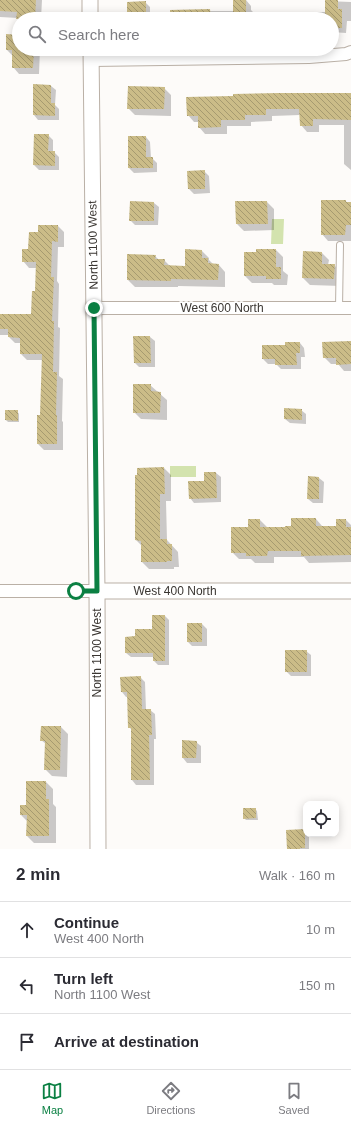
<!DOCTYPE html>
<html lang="en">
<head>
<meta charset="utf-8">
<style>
	body { margin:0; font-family:Helvetica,sans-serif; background:#f7f7f7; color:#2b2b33 }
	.controls { position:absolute; right:12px; bottom:12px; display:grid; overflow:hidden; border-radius:8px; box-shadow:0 2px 10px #0003 }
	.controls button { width:36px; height:36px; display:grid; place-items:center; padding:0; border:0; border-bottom:1px solid #e1e1e2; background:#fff; color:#2b2b33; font:20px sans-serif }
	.stop { position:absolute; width:12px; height:12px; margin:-9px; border:3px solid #0b8043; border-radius:50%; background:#fff }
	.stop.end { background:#0b8043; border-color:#fff; box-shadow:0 1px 4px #0008 }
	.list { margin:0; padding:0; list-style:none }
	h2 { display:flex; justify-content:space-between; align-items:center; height:52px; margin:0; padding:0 16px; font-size:17px }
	h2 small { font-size:13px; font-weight:400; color:#7c7c81 }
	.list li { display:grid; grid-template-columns:26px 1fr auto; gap:12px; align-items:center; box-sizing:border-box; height:56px; padding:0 16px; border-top:1px solid #e1e1e2 }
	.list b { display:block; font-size:15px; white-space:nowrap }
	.list p { margin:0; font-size:13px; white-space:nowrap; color:#7c7c81 }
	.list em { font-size:13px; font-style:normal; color:#7c7c81 }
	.icon { flex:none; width:22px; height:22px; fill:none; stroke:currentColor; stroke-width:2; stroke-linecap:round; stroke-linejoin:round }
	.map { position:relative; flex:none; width:351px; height:849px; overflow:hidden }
	.search { position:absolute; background:#fff; box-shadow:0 2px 10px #0003; left:12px; right:12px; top:12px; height:44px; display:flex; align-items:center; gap:10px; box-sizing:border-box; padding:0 14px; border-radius:22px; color:#7c7c81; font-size:15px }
	.sheet { height:220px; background:#fff }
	nav { display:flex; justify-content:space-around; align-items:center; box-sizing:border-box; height:56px; border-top:1px solid #e1e1e2; background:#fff; font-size:11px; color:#7c7c81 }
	nav a { display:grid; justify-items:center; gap:2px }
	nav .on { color:#0b8043 }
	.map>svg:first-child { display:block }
</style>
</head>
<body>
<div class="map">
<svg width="351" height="849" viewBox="0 0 351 849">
	<defs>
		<pattern id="building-back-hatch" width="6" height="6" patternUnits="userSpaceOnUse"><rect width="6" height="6" fill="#cbbc88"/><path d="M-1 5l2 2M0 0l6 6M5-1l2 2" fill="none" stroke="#a69a70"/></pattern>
	</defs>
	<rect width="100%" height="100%" fill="#fdfbf9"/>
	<path fill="#d3e3ae" d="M272,219h12l-1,25h-12z
		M170,466h26v11h-26z"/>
	<path fill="#0003" d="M0,0h42l-1,19h-22v30h21l-1,25h-20l-6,-7v-11l-6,-6 10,-14 1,-18 -18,-1z
		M246,0l5,6v4l5,5 58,-1v-2h12v-11l25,1v19h-4l-1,12 -14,-1v-13h-152v-8h54z
		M145,2l5,5v12h-22z
		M51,86l5,4 -1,15 4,4v11h-21l-4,-5z
		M164,88l7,7v21l-36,-1 -7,-7z
		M351,94v76l-7,-6v-39h-25v7h-12l-6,-7 -1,-10 -28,1v5l-21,1v4h-24v8h-22l-6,-7v-5h-5l-6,-7z
		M48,135l5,5v12h1l5,5v13h-20l-5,-5z
		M146,137l4,5 1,16h1l5,5v9l-23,1 -5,-5z
		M204,171l5,5 1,17 -16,1 -5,-5z
		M346,201l1,2h4v38h-23l-6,-7z
		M267,202l7,7v21l-30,1 -7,-7z
		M154,203l5,4 -1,18h-23l-5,-5z
		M58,226l6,6v15h-6l-1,34 2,3 -1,43 2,1 -1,48 4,3 -1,42 1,1v28h-19l-6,-6 3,-28 2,-56h-16l-6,-6v-11h-6l-6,-6v-2h-9v-20h32l4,-23 1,-24h-8l-6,-7 16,-28z
		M186,250l16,1 7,7v2l4,4h5l7,8v15l-47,-1v1h-43l-7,-7 27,-24 4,4h5l7,7h14z
		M257,250h19l7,7v14l5,4 -1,10h-13l-2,-2h-20l-7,-7 12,-23z
		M304,252l18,1 7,7 -1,5h6l7,7v14l-31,-1 -7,-7z
		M150,337l5,4v26h-16l-4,-4z
		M351,342v29h-7l-6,-7h-7l-7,-7z
		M300,343l4,5 1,9h-4v12h-20l-5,-5h-8l-5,-5 23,-13z
		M150,385l17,15v20l-26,-1 -7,-7z
		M301,410l5,4v10l-16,-1 -5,-4z
		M17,411l2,3v8h-11l-2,-2z
		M164,468l7,7v26h-5l1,39 11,12 1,15h-5v2h-25l-7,-7v-16l-6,-6 2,-64z
		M205,473h11l5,4v25l-27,1 -4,-5 15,-16z
		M319,478l5,4 -1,21h-10l-5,-4z
		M316,519l7,8h14l9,-7 5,5v37l-42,1 -5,-6h-30v6h-19l-4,-4h-12l-7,-7 17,-24 11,-8 7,7v1l25,-1z
		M165,616l4,4v45h-11l-4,-4v-4h-23l-5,-4 10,-16 17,-7z
		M202,624l5,5v17h-15l-4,-4z
		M306,651l5,4v21h-20l-5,-5z
		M140,677l5,5 1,28h4l5,4 1,25h-2v46h-18l-4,-5v-50l-3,-3 -1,-30h-2l-4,-5z
		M61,727l7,7 -1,43 -15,-1 -7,-7 1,-25 -5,-4z
		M196,742l5,4v17h-14l-4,-5z
		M27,782h19l7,7v15l3,3v36h-22l-7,-7 1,-14 -7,-7 6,-9z
		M255,809l2,2 1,9h-12l-2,-2z
		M304,830l2,2v2l3,1v14h-21z"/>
	<path fill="url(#building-back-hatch)" d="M0,0h36l-1,19h-19l1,-7 -17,-1z
		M233,0h13v19h-13z
		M325,0h13v9h4v19h-10v-9h-7z
		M146,1v18h-19v-17z
		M210,9l1,10h-41v-9z
		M6,34l13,1v14h15l-1,19h-21v-18h-6z
		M33,84l18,1v18h4v13l-22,-1z
		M128,86l37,1 -1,22h-37z
		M279,93h72v27l-38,-1v7h-13l-1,-17h-33v6h-21v5h-24v7l-23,1v-12h-11l-1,-19 47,-1v-2z
		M34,134h15l-1,17h7v15l-22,-1z
		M128,136h18v21h7v11h-25z
		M205,170v19h-17l-1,-18z
		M321,200h25v2h5v23h-5l-1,10h-24z
		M130,201l24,1v19h-25z
		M235,201h32l1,23h-32z
		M38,225h20v17l-6,-1 -1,36h3l-2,44h2l-1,51h4l-1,43h1v29h-20v-29h3l2,-61h-22v-16l-12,-1v-8h-8v-15h31l1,-23h3l1,-29h-14v-13h6l1,-17h9z
		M185,249l17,1v8h6v5l11,1 -1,16 -47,-1v2l-44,-1v-26l29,1 -1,4h10l-1,6 21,1z
		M256,249h20v18h5v12h-15v-3h-22v-24h12z
		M303,251l19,1v12h13l-1,15 -32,-1z
		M133,336h17l1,27h-17z
		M351,341v23l-15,1v-7h-13l-1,-16z
		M285,342h15v11h-4l1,12h-22v-6h-13v-14h23z
		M133,384h18v7l10,1 -1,21h-27z
		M284,408l18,1v11l-18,-1z
		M5,410h13v11l-13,-1z
		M164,467l1,27h-5v45h7v5h5v17h-5v1h-26v-21l-6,-1v-65h2v-7z
		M204,472h12l1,26 -28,1 -1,-18h16z
		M308,476l11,1v22h-12z
		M291,518h25v8h20v-7h10v8h5v28l-50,1v-5h-33l-1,5h-21v-3h-15v-26h17v-8h12v8h25v-1h6z
		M152,615h13v46h-12v-8h-28v-16l10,-1v-7h17z
		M187,623h15v19h-15z
		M285,650h22v22h-22z
		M141,676l1,33h9l1,26h-3l1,45h-19v-52h-3l-1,-36h-6l-1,-15z
		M41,726h20l-1,44h-16l1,-29h-5z
		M182,740l15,1 -1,17h-14z
		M26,781h20v18h3v37h-23l1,-21h-7v-10h6z
		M243,808h13v10l-13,1z
		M305,829v19h-5v1h-13l-1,-19z"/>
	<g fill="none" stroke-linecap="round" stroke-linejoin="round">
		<g stroke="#bab0a6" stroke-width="8">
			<path id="service" d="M339,308l1,-63"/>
		</g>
		<g stroke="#bab0a6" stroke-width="14">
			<path id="minor" d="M91,60l218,-3 37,-3 5,-2
				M94,308h257
				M0,591h97"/>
		</g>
		<g stroke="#bab0a6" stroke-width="17">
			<path id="tertiary" d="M90,0v19
				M91,49l6,542 1,258
				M97,591h254"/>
		</g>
		<use href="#service" stroke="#fff" stroke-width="6"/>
		<use href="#minor" stroke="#fff" stroke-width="12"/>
		<use href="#tertiary" stroke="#fff" stroke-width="15"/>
	</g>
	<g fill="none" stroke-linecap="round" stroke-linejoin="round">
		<path stroke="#0b8043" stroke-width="5" d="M76,591h21l-3,-283"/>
	</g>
	<g text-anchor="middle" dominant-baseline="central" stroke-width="3.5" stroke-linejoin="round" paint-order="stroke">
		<g font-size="12" fill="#3a3632" stroke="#fff">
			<text transform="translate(93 245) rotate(-91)">North 1100 West</text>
			<text x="222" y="308">West 600 North</text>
			<text x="175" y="591">West 400 North</text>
			<text transform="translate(97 653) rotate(-90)">North 1100 West</text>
		</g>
	</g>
</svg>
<div class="controls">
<button><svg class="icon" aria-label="locate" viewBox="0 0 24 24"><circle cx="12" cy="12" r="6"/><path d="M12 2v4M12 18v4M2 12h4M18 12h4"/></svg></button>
</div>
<div class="stop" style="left:76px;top:591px"></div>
<div class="stop end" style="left:94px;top:308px"></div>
<div class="search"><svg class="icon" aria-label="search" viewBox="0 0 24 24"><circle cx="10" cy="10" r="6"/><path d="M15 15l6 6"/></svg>Search here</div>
</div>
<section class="sheet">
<h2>2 min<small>Walk · 160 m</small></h2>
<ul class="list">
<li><svg class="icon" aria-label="ahead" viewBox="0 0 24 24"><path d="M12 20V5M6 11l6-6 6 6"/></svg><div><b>Continue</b><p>West 400 North</p></div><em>10 m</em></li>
<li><svg class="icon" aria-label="left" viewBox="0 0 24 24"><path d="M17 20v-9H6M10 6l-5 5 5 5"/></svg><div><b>Turn left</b><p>North 1100 West</p></div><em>150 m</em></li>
<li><svg class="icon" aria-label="arrive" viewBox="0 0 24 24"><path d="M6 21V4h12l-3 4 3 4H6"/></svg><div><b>Arrive at destination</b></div></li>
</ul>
</section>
<nav>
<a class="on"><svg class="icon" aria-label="map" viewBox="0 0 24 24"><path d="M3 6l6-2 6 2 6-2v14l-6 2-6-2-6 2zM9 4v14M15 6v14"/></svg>Map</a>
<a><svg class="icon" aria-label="directions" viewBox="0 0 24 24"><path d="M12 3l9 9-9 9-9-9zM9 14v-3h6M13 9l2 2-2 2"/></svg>Directions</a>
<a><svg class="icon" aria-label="saved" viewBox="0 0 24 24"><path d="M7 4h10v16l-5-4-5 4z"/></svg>Saved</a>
</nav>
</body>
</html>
